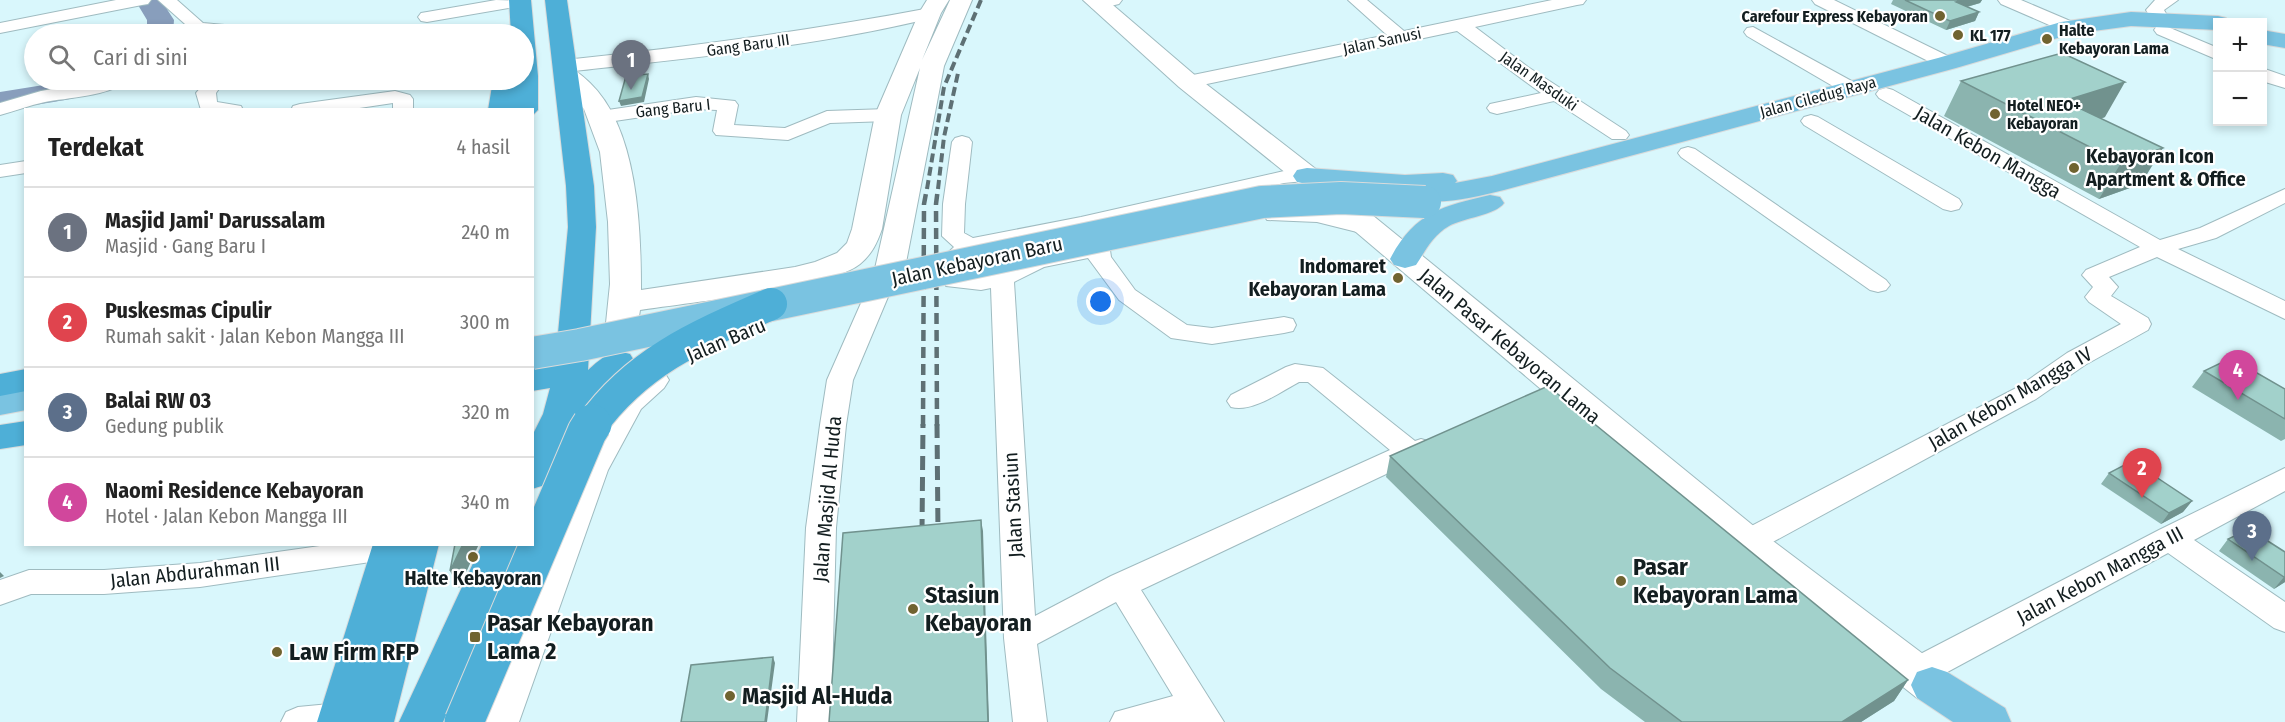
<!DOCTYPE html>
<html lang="id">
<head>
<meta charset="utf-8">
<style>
	body { margin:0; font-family:"Fira Sans Condensed",sans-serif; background:#f2f2f2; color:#222 }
	.controls { position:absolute; right:18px; top:18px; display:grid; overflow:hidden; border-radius:0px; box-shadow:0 3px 9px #0003 }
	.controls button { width:54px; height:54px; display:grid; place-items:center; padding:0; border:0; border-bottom:2px solid #e0e0e0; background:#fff; color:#222; font:30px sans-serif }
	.you { position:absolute; left:1101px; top:302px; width:21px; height:21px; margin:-15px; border:4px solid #fff; border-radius:50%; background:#1a73e8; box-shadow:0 0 0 9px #1a73e833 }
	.badge { display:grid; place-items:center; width:39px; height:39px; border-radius:50%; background:#2563eb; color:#fff; font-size:20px; font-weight:700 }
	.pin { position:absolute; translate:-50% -50px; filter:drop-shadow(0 2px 3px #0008) }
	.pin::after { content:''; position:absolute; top:32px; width:21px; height:18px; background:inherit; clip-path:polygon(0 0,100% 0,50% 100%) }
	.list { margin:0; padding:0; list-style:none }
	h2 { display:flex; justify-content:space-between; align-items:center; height:78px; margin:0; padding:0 24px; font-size:26px }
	h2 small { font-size:20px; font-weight:400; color:#767676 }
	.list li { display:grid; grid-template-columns:39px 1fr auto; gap:18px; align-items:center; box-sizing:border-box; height:90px; padding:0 24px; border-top:2px solid #e0e0e0 }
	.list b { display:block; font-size:22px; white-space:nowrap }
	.list p { margin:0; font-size:20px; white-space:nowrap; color:#767676 }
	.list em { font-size:20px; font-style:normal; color:#767676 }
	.icon { flex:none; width:33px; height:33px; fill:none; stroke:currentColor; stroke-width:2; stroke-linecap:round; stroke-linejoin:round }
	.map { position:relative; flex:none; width:2285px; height:722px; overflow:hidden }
	.search { position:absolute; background:#fff; box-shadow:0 3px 9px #0003; left:24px; top:24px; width:510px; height:66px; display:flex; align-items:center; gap:15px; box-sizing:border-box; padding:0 21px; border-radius:33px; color:#767676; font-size:22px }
	.panel { position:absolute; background:#fff; box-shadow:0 3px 9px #0003; left:24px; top:108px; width:510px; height:438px; border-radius:0px }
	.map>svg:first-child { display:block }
</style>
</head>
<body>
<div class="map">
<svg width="2285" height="722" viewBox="0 0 2285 722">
	<rect width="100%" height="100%" fill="#d9f7fc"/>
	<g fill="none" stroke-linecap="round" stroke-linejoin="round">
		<path fill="#889ebc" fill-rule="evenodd" d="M135,0h26l13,20 -1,14h-26v-14z
			M75,80h46c-12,17 -97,26 -121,30v-18z"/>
		<g stroke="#9fbbc0" stroke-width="2">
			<path id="minor" d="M116,0h35l-3,4 -6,1 -142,28v-10z
				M158,0h19l26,23 43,4 3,7h-74l10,-10z
				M496,0l33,1 -3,4 -6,1 -93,16 -6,-1 -3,-4 3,-4 6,-1z
				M1093,0h29l-3,4 -21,5 -6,-1 -3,-4z
				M1348,0h19l37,31 148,-31h34l-3,4 -6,1 -102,22 53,40 98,64 3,4 -3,4h-14l-58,-38 -57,13 -7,-2 -3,-4 3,-4 51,-11 -84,-62 -269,57 -7,-2 -3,-4 3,-4 7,-2 199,-41z
				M1812,0h22l120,59 2,4 -2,4h-14l-125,-63z
				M1998,0h23l54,23 3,4 -3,4h-12l-62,-27z
				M2155,0h23l-14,10 5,9 -3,4h-12l-8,-13z
				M930,8l6,1 3,4 -3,4c-121,30 -247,41 -371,55l-7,-2 -2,-4 2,-4 7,-2c123,-13 244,-29 365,-52z
				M2163,25l55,23v12l-61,-26 -3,-4 3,-4z
				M1753,27l104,57 3,4 -3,4h-14l-96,-56 -3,-4 3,-4z
				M2262,68l23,8v12l-23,-7z
				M102,80h23c-11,16 -61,18 -80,22 -15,3 -30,9 -45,13v-12l41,-12z
				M207,80h18l-9,13 1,9 24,4 2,4h-42l-5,-17z
				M1886,88l7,2 267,150 40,-12 85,-39v14l-69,35 -38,11 107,52v18l-128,-62 -48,20 9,10 -7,9 37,22 3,6 -3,6 -63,35 -49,34 -278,151 -11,3 -11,-3 -4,-8 4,-8 282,-147 49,-34 54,-29 -32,-22 -4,-5 8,-10 -11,-12 4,-5 54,-23 -261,-149 -3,-4 3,-4z
				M395,91l15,4 3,4v11h-20v-7l-47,7h-55l2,-4 7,-2z
				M696,97l39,4 3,4 -4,20 51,3 42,-17 61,-2 7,2 3,4 -3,4 -7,2 -58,2 -42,17 -72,-5 -3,-4 4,-21 -21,-1 -95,14 -7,-2 -3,-4 3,-4 7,-2z
				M1811,115l7,2 141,82 3,5 -3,5 -8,2 -8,-2 -139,-84 -3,-4 3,-4z
				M962,136l7,2 3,4 -7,62 -1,29 9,5 108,-21 203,-46 30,1 4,4 -4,4 -30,3 -203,48 -105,20 -15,14 3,10 14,1 62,-22 59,-11 8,2 3,5 1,7 24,33 52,35 25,3 72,-11 9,2 3,6 -3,6 -9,2 -72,11 -41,-6 -52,-38 -31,-42 -44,9 -30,15 21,334 76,-40 279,-126 -82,-68h-9c-19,10 -47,31 -68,25l-4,-6 4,-6 55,-28 9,-3 28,4 92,73 6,-2 10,3 4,7 -4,7 -30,11 -260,123 83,132h-114l5,-10 58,-16 -57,-94 -79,42 10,78h-34l-9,-84 -13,-350 -10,2 -35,-4 -9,-23 17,-16 -12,-11 1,-32 9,-62 3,-4z
				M1688,147l7,2 191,131 4,5 -4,5 -8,2 -8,-2 -189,-133 -3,-4 3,-4z
				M26,161v12l-26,4v-12z
				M1275,208h42l60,15 3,5 -3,5 -8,2 -52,-13 -50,-2 -3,-5 3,-5z
				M881,278l8,2 4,5 -40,95 -7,45 -10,103 -5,194h-34l9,-194 14,-103 7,-45 42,-95 4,-5z
				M2285,468v23l-91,49 91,62v30l-11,-4 -106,-75 -241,130 -12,4 -12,-4 -4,-10 4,-10 256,-133z
				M334,544h70l2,4 -4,8 -11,3 -191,28 -96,7h-73l-31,11v-25l29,-10h75l96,-7z
				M340,703l12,5 5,10 -2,4h-74l5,-10 12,-5z"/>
		</g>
		<g stroke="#9fbbc0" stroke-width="2">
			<path id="secondary" d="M927,0h22l-8,13 -19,47 28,-60h22l-28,66 -40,207c-12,19 -28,35 -53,29l-5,-7c8,-11 21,-12 28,-22l46,-205 -19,47 -19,114c-5,14 -10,25 -22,35 -29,24 -176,39 -220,46l-2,13 -5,7 -11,3 -11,-3 -5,-7 4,-39 -2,-62 -8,-70 -16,-43 -29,-34 3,-5c15,-4 21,3 32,13 48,46 51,145 51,207l154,-23 20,-5 22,-9 10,-10 5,-14 23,-114 44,-102z
				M1083,0h24l90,77 120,93 444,362 186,140 6,13 -6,13 -15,5 -15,-5 -184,-146 -436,-370 -118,-95z
				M652,369l12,3 5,8 -5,8 -23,21 -33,61 -89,252h-44l97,-252 44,-76 24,-22z"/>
		</g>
		<g stroke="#d9dbdb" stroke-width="2">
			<path id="primary" d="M2131,12l87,4 8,2 3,4h-11v8l-87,-4 -60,8 -115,34 -452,122c-29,7 -63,16 -93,9l-4,-6 1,-2 -101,-7 -10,-2 -4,-6 4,-6 10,-2 98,7 38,-2 10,2 4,6 -2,2 37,-7 446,-118 123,-36z
				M2262,30l23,4v14l-23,-4z
				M1490,195l10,2 4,6c-8,12 -41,15 -55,23 -17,10 -23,24 -33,39l-11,3 -11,-3 -4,-6c24,-46 52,-53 100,-64z
				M26,387v23l-26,5v-24z
				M1932,667l15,5 58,36 6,14h-58l-36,-24 -6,-13 6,-13z"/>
		</g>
		<g stroke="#d9dbdb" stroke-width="2">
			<path id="trunk" d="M509,0h22l7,76v34l-6,6v-6h-44l5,-30h31v-46h-13z
				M545,0h22l27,186 2,41 -8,143c14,-12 22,-21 42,-16l5,8 -5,8 -55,50 -30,65 -13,4v-53l11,-22 7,-26 -18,3v-22l23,-4 13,-138 -2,-41z
				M26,369v22l-26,5v-22z
				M26,421v24l-26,4v-24z
				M373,544h66l-45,178h-77z
				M482,544h38l-77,178h-44z"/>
		</g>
		<use href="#minor" fill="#fff" fill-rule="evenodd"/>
		<use href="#secondary" fill="#fff" fill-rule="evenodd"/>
		<use href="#primary" fill="#7ac3e1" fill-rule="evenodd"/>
		<use href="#trunk" fill="#4eafd7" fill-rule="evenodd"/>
		<path stroke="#5e7074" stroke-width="4" stroke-dasharray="9 4.5" stroke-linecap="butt" d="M927,189l17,-102 37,-87
			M938,189l6,-52 14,-64"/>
		<path stroke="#5e7074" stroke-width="4.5" stroke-dasharray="11 6" stroke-linecap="butt" d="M923,426l1,-222 3,-16
			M937,426l-1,-222 2,-16"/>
		<path stroke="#5e7074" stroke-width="5" stroke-dasharray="14 7" stroke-linecap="butt" d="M937,424l1,109
			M922,533l1,-109"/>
		<g stroke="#d9dbdb" stroke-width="34" stroke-linecap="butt">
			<path id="primary-bridge" d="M532,353l48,-8 682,-143 79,-4 84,4"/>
		</g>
		<g stroke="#d9dbdb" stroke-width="34" stroke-linecap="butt">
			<path id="trunk-bridge-far1" d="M591,426c46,-65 109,-91 180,-122"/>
		</g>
		<g stroke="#d9dbdb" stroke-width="41" stroke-linecap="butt">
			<path id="trunk-bridge" d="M464,722l123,-290 5,-8"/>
		</g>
		<use href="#primary-bridge" stroke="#7ac3e1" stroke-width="32"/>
		<use href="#trunk-bridge-far1" stroke="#4eafd7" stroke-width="32"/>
		<use href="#trunk-bridge" stroke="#4eafd7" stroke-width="39"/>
	</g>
	<path fill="#8bb4af" d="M1893,0h89l-2,3 -13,4 12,5 -4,9 -29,9 -55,-26z
		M1961,81l144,36 -4,2 40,65 -42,15 -155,-83z
		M2204,371l81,18v50l-4,2 -89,-54z
		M1390,456l518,224 -14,21 -33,21h-216l-44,-33 -215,-212z
		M2109,473l83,28 -9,11 -22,12 -60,-40z
		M2228,539l57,13v30l-11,7 -55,-38z"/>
	<path fill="#71928e" d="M1963,0h19l-2,3 -28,8 4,-9z
		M1979,12l-4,9 -29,9 4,-9z
		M648,74l1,5 -5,23 -23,4 -2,-5z
		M2125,82l-20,35 -45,15 4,-31z
		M2163,148l-22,36 -42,15 22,-36z
		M2192,501l-9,11 -22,12 8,-11z
		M981,520l2,11 6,191h-1z
		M463,544h16l-20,44 -9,-17z
		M0,572l4,4 -4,2z
		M2284,577h1v5l-11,7z
		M773,657l2,6 -8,59h-2z
		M1908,680l-14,21 -33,21h-19z"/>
	<path fill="#a2d1cb" stroke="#71928e" stroke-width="1.5" d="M1905,0h58l-7,2 23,10 -29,9z
		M2062,53l63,29 -61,19 99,47 -42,15 -160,-82z
		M648,74l-6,23 -23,4 7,-25z
		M2231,358l54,31v30l-81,-48z
		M1548,386l360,294 -66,42h-160l-72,-54 -220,-212z
		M2132,461l60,40 -23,12 -60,-40z
		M981,520l7,202h-159l14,-189z
		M2249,529l36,23v25h-1l-56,-38z
		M455,544h8l-13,27z
		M773,657l-8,65h-84l10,-57z"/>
	<g fill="#706330" stroke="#fff" stroke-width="2">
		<circle cx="1940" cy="16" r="6"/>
		<circle cx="1958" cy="35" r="6"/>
		<circle cx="2047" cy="39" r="6"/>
		<circle cx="1995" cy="114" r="6"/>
		<circle cx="2074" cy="168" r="6"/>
		<circle cx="1398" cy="278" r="6"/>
		<circle cx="473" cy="557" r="6"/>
		<circle cx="1621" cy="581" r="6"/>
		<circle cx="913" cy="609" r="6"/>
		<rect x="469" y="631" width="12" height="12" rx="3"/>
		<circle cx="277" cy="652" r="6"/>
		<circle cx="730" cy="696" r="6"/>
	</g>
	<g text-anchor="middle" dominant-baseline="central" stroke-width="4.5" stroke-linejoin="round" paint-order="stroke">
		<g font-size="16" font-weight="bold" fill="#131e20" stroke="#fff" text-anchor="start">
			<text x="1928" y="16" text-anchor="end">Carefour Express Kebayoran</text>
			<text x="2059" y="30">Halte<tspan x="2059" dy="18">Kebayoran Lama</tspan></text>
			<text x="1970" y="35">KL 177</text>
			<text x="2007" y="105">Hotel NEO+<tspan x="2007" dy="18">Kebayoran</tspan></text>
		</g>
		<g font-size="16" fill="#131e20" stroke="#fff">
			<text transform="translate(1382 41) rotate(-12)">Jalan Sanusi</text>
			<text transform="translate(748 45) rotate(-8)">Gang Baru III</text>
			<text transform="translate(1539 81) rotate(35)">Jalan Masduki</text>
			<text transform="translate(1818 97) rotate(-15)">Jalan Ciledug Raya</text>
			<text transform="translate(673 108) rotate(-6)">Gang Baru I</text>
		</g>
		<g font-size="20" fill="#131e20" stroke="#fff">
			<text transform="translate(1988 152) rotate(30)">Jalan Kebon Mangga</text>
			<text transform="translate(977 261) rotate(-12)">Jalan Kebayoran Baru</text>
			<text transform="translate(726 340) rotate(-23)">Jalan Baru</text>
			<text transform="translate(1510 346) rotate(40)">Jalan Pasar Kebayoran Lama</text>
			<text transform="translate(2010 398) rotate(-30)">Jalan Kebon Mangga IV</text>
			<text transform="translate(827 499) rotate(-85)">Jalan Masjid Al Huda</text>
			<text transform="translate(1013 505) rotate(-93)">Jalan Stasiun</text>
			<text transform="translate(195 572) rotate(-6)">Jalan Abdurahman III</text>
			<text transform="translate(2100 575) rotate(-28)">Jalan Kebon Mangga III</text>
		</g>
		<g font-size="20" font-weight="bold" fill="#131e20" stroke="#fff" text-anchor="start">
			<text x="2086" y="156">Kebayoran Icon<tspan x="2086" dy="23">Apartment &amp; Office</tspan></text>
			<text x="1386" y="266" text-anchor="end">Indomaret<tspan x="1386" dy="23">Kebayoran Lama</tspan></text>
			<text x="473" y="578" text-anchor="middle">Halte Kebayoran</text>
		</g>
		<g font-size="24" font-weight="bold" fill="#131e20" stroke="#fff" text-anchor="start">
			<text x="1633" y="567">Pasar<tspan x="1633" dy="28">Kebayoran Lama</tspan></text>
			<text x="925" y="595">Stasiun<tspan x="925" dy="28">Kebayoran</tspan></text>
			<text x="487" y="623">Pasar Kebayoran<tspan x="487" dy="28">Lama 2</tspan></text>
			<text x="289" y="652">Law Firm RFP</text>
			<text x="742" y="696">Masjid Al-Huda</text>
		</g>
	</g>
</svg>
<div class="controls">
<button>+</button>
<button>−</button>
</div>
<div class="you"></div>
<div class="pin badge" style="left:631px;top:90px;background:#6b7280">1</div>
<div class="pin badge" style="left:2142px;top:498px;background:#e0444e">2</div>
<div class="pin badge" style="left:2252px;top:561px;background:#5c6f8a">3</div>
<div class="pin badge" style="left:2238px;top:400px;background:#d1479c">4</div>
<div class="search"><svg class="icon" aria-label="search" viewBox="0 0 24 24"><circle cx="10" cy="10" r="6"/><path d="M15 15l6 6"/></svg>Cari di sini</div>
<section class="panel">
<h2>Terdekat<small>4 hasil</small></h2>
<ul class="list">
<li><span class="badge" style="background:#6b7280">1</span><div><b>Masjid Jami' Darussalam</b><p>Masjid · Gang Baru I</p></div><em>240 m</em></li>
<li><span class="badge" style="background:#e0444e">2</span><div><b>Puskesmas Cipulir</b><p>Rumah sakit · Jalan Kebon Mangga III</p></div><em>300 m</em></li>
<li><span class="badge" style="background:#5c6f8a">3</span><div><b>Balai RW 03</b><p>Gedung publik</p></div><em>320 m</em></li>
<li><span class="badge" style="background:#d1479c">4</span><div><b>Naomi Residence Kebayoran</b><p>Hotel · Jalan Kebon Mangga III</p></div><em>340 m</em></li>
</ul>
</section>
</div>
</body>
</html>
